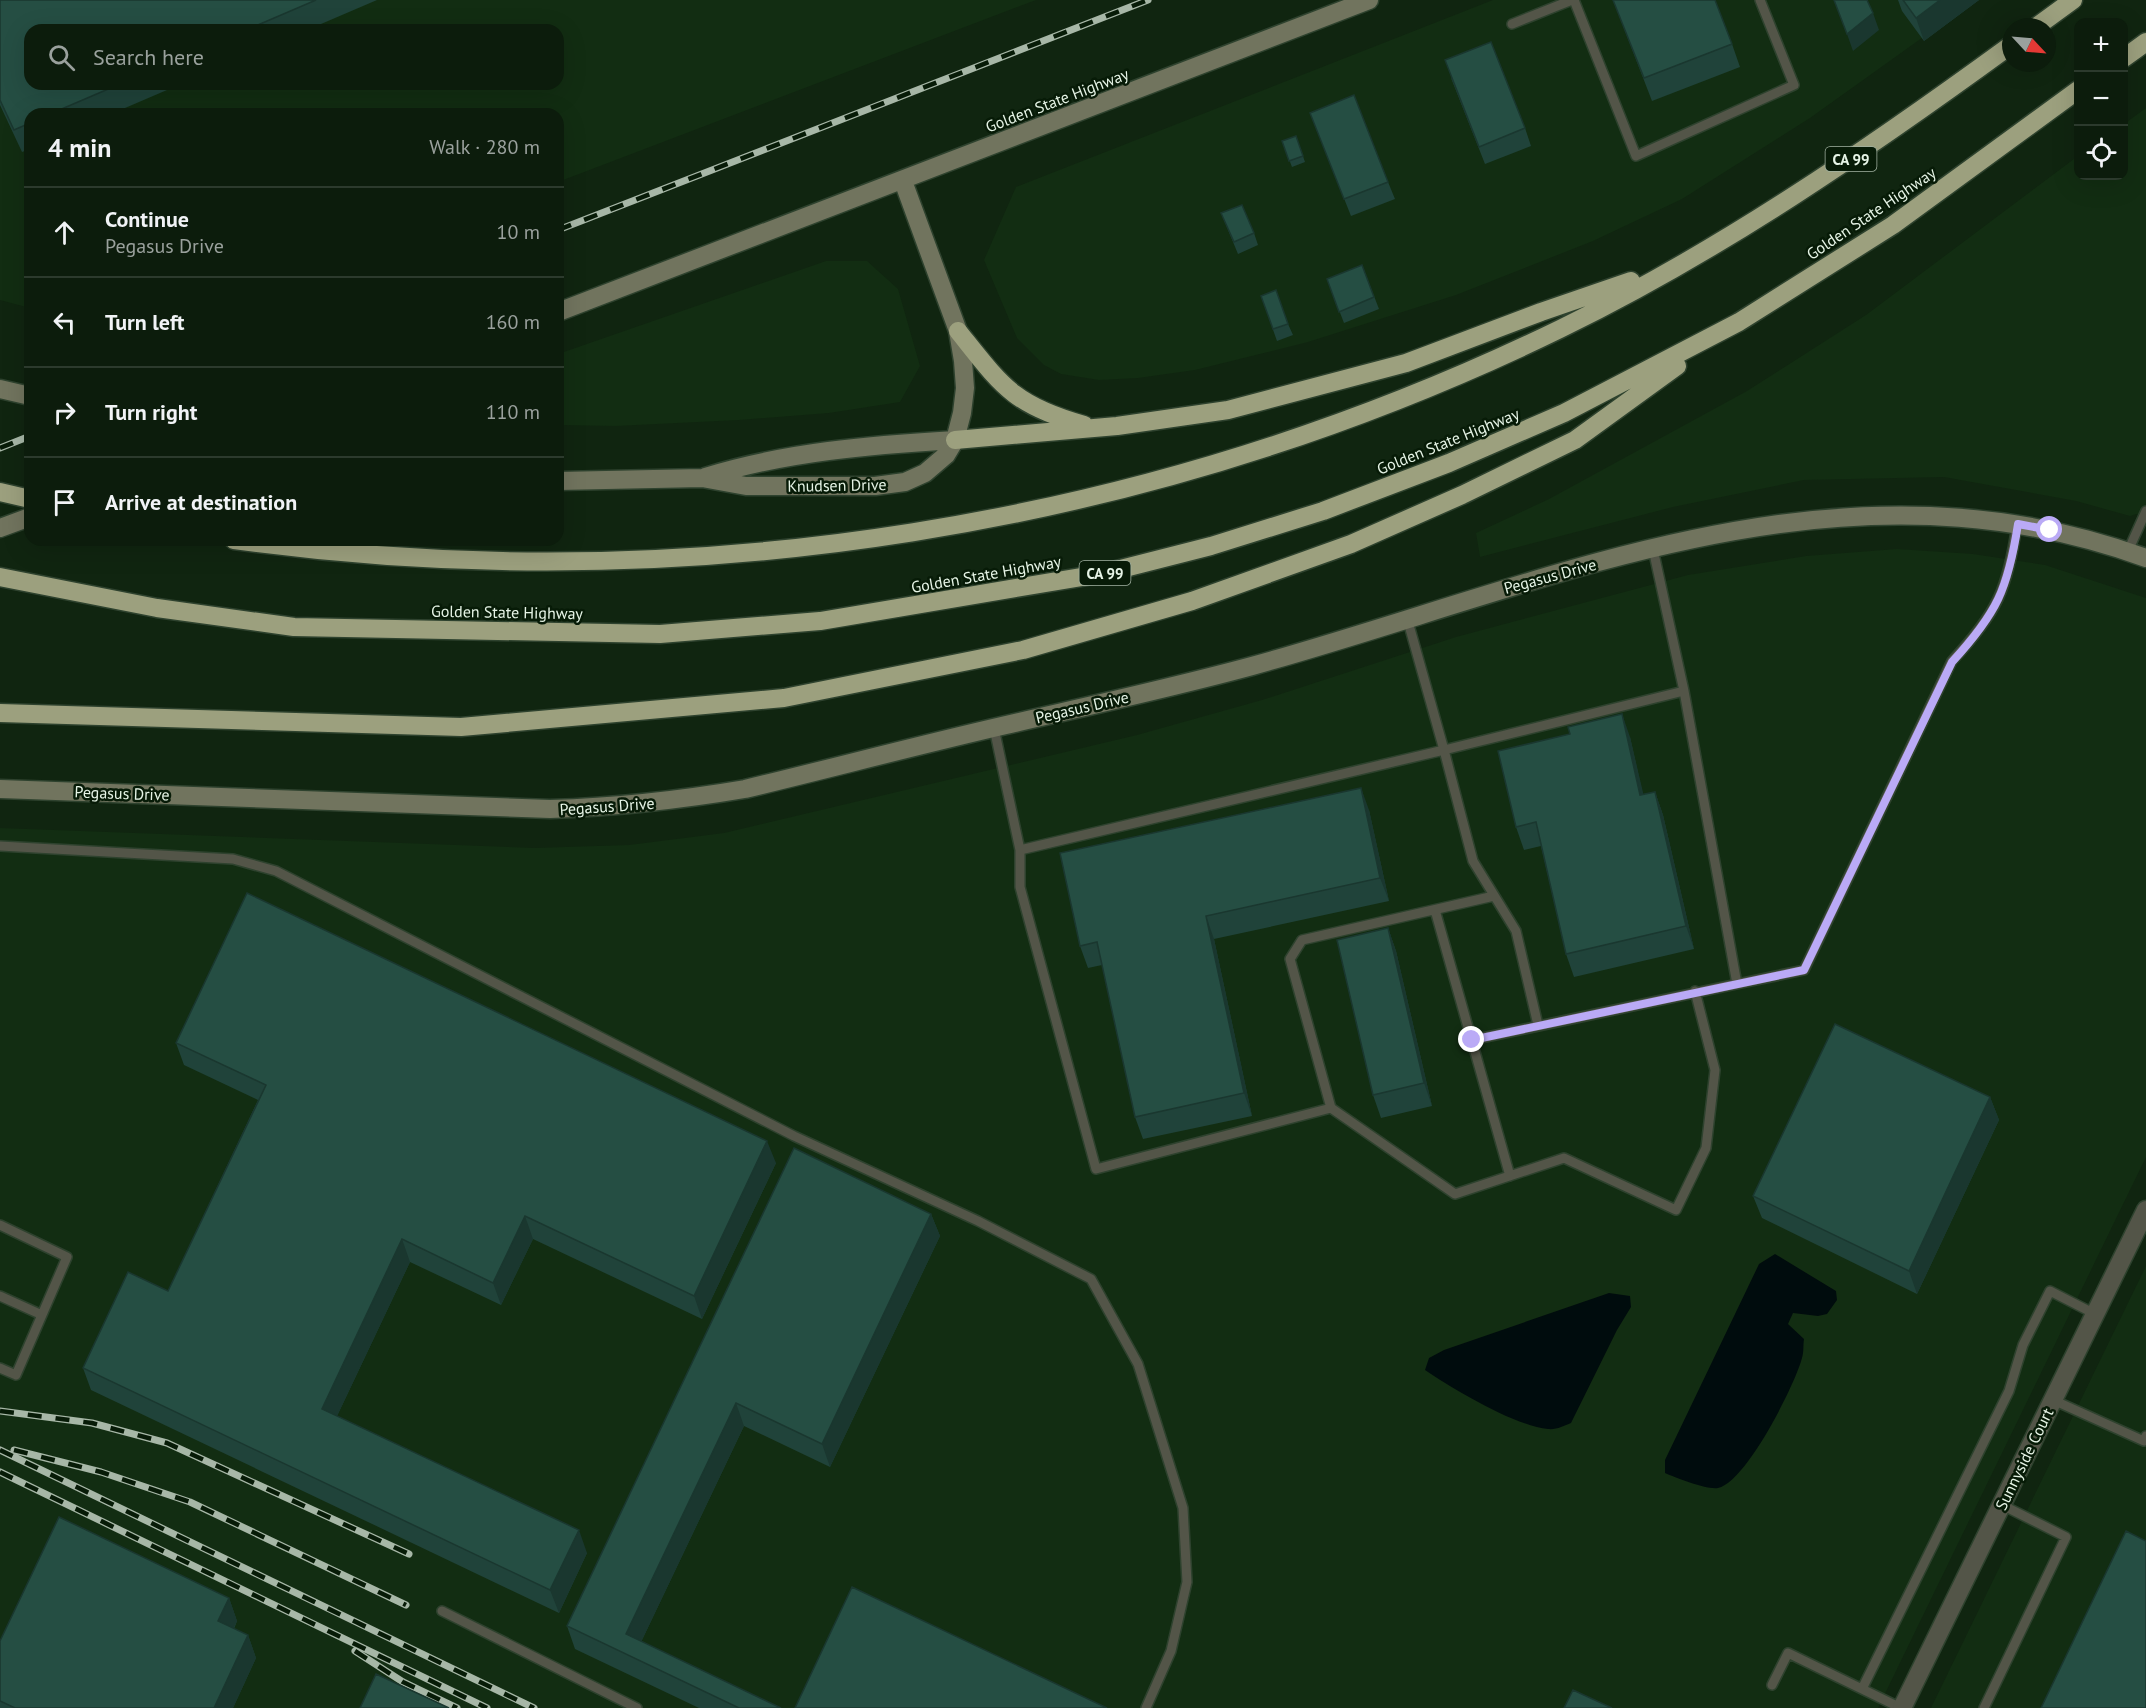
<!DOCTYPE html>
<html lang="en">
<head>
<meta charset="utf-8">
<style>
	body { margin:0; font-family:"PT Sans",sans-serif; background:#1a291a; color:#f1f3f6 }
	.controls { position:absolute; right:18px; top:18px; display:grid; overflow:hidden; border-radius:12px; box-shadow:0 6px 24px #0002 }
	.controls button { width:54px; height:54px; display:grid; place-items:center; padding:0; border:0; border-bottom:2px solid #2c3a2d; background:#0c1c0c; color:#f1f3f6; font:30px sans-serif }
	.compass { position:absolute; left:2002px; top:18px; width:54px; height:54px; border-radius:50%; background:#0c1c0c; box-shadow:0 6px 24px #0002; rotate:116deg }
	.stop { position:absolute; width:18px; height:18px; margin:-14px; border:4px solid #baaaf6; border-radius:50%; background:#fff }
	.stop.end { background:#baaaf6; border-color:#fff; box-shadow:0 2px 6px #0008 }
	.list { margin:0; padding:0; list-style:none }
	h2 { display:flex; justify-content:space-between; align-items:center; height:78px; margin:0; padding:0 24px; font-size:26px }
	h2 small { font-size:20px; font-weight:400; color:#9aa19d }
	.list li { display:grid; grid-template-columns:39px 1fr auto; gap:18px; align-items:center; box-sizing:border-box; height:90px; padding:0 24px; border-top:2px solid #2c3a2d }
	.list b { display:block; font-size:22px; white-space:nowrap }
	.list p { margin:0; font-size:20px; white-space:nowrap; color:#9aa19d }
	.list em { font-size:20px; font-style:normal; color:#9aa19d }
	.icon { flex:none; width:33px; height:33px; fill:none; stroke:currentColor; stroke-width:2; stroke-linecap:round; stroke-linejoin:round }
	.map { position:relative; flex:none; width:2146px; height:1708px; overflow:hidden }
	.search { position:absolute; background:#0c1c0c; box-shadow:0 6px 24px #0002; left:24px; top:24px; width:540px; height:66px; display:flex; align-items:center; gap:15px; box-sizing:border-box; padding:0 21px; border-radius:18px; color:#9aa19d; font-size:22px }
	.panel { position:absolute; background:#0c1c0c; box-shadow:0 6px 24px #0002; left:24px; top:108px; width:540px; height:438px; border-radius:18px }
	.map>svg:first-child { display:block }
</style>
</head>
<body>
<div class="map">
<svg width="2146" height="1708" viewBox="0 0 2146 1708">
	<rect width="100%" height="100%" fill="#102510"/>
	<path fill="#122d12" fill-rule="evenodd" d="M0,0h1036l-478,182v-68h-528v194l-30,-8zM30,30h528v54h-528z
		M1493,0h482l-165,118 -128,81 -89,42 -137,54 -148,47 -113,28 -57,8 -39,2 -38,-6 -17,-9 -27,-27 -33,-78 32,-73z
		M2146,108v409l-10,-3 -6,2 -54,-15 -132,-24 -140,3 -131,27 -193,50 -4,-24 73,-34 198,-108 119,-76 212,-159v20h46v-52z
		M826,261h41l31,28 22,77 -20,36 -71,11 -90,7 -123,6 -58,-1v-71z
		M1897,549l76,5 72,11 101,33v559l-268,551h-1878v-880l534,20 95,-3 95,-12 413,-98 125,-35 194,-63 232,-62 118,-19z
		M2146,1266v442h-215z"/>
	<path fill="#000c0d" d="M1775,1254l61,37 1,9 -10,14 -9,2 -25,-3 -5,11 16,15c-1,6 0,13 -2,19 -7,27 -56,124 -84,130 -11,2 -42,-10 -53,-15v-13l94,-196z
		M1609,1293l21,3 1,11 -14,23 -46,93c-7,3 -15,7 -23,6 -33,-3 -95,-40 -123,-59l4,-12 15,-8z"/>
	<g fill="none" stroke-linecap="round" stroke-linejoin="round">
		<g stroke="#2e422e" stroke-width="12">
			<path id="lane" d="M1574,0l62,156 158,-71 -34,-85
				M1512,24l60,-24
				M2128,551l18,-40
				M1684,691l53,293 67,-14 148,-309c45,-48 56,-72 65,-137
				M994,728l26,122 424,-100 -37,-132
				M0,846l233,13 43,12 518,265 184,85 113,58 47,85 45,144 4,74 -16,69 -25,57
				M1020,850v37l76,282 235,-61
				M1494,896l-192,44 -12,19 41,149 124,86 109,-36 112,52 30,-62 9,-78 -20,-79
				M1435,910l75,266
				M1538,1025l-22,-94 -43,-70 -29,-111 240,-59 -31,-142
				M1472,1040l265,-56
				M0,1225l67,32 -51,118 -16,-7
				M0,1296l42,19
				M2053,1400l91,41 2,-5
				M442,1611l195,97
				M1772,1685l16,-32 74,36
				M1901,1708l-39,-19 147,-298 14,-46 27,-54 45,23
				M1984,1708l82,-171 -64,-32"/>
		</g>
		<g stroke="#2e422e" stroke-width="21">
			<path id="street" d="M1902,1708l244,-498"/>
		</g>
		<g stroke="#2e422e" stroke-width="21">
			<path id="secondary" d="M558,312l811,-312
				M0,389l30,7
				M705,477c80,-25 166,-32 250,-37
				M558,481l144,-3 44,8h129l30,-4 20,-9 21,-18 9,-15 7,-27 3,-25 -2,-27 -5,-30 -55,-150
				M0,528l30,-11
				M0,789l550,20c66,-2 130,-9 195,-20 87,-21 174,-44 261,-64 82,-19 165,-37 246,-59 297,-82 583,-221 894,-108"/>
		</g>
		<g stroke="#2e422e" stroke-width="21">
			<path id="highway" d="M2036,27l37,-27
				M2124,58l22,-16
				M958,331c44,55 55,74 126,94
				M955,440l162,-14 111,-16 178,-47 135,-51 90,-31
				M0,492l30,7
				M234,540c450,62 917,-12 1326,-211 160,-78 307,-179 451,-284
				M0,577l157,31 137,19 366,7 160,-13 285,-48 106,-27 112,-35 126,-48 115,-50 175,-91 154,-97 185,-135
				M0,713l461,14 323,-29 239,-48 169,-49 159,-57 111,-49 113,-55 102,-74"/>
		</g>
		<use href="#lane" stroke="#535548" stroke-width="9"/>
		<use href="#street" stroke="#535548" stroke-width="18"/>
		<use href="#secondary" stroke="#71745e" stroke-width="18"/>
		<use href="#highway" stroke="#9ca07e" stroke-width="18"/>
		<g stroke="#a7b7a7" stroke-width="7">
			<path id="rail" d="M558,230l590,-230
				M0,448l30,-12
				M0,1411l92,12 75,20 242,111
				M0,1450l534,258
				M14,1450l87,22 89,30 216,103
				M0,1472l487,236
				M355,1651l48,31 54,26"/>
		</g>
		<use href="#rail" stroke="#071b07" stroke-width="4.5" stroke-dasharray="14" stroke-linecap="butt"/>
	</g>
	<path fill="#20433a" d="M0,0h377l-70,30h-277v54h151l-70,30h-81v35l-8,3 -22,-47z
		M1613,0l119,44 8,23 -88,34z
		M1898,0h81l-55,41 -22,-30z
		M1451,78l74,50 6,18 -46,18z
		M1310,113l78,69 7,17 -44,17z
		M1296,136l9,26 -13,5 -10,-26z
		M1221,213l33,20 4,12 -20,9z
		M1362,265l17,44 -35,14 -17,-44z
		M1261,296l27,28 5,11 -16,6z
		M1630,737l13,58 12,-3 8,23 31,134 -120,28 -8,-23 -25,-108 -17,4 -8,-23z
		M1369,810l20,91 -175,38 38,177 -109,23 -8,-22 -33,-152 -14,3 -8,-22z
		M1388,928l8,23 36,155 -51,12 -8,-23z
		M176,1043l600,120 -74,156 -169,-80 -32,66 -91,-43 -73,154 250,137 -28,60 -468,-223 -8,-22 85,-77 90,-191 -74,-35z
		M1990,1097l9,23 -82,174 -155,-76 -9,-22z
		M794,1148l137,66 9,22 -110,231 -86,-41 -103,216 140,66h-82l-124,-59 -8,-23z
		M229,1598l8,23 -3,8 14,6 8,23 -23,50h-233v-67z"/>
	<path fill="#1a372f" d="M1940,0h39l-55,41 -8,-23z
		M1873,13l6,17 -26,21 -6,-17z
		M1622,714l8,23 19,81 -9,-23z
		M1361,788l8,22 20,91 -9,-23z
		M1655,792l8,23 31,134 -8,-23z
		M1206,916l8,23 38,177 -8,-23z
		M1388,928l8,23 36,155 -8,-23z
		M1990,1097l9,23 -82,174 -8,-23z
		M767,1141l9,22 -74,156 -8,-23z
		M931,1214l9,22 -110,231 -8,-23z
		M525,1216l8,23 -32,66 -8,-22z
		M402,1239l8,23 -80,169 -8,-22z
		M736,1403l8,23 -110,231 -8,-23z
		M579,1530l8,23 -28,60 -9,-23z
		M229,1598l8,23 -11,23 -8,-23z
		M248,1635l8,23 -23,50h-19z"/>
	<path fill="#254e43" stroke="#1a372f" stroke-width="1.5" d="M0,0h316l-70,30h-216v54h90l-70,30h-20v9l-16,7 -14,-30z
		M1613,0h102l17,44 -88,34z
		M1834,0h33l6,13 -26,21z
		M1903,0h37l-24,18z
		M1491,42l34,86 -46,19 -34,-87z
		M1354,95l34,87 -44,17 -34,-86z
		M1296,136l7,20 -14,5 -7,-20z
		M1242,205l12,28 -20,9 -13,-29z
		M1362,265l12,32 -35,15 -12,-33z
		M1276,290l12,34 -15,5 -12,-33z
		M1622,714l18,81 15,-3 31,134 -120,28 -30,-132 -20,5 -18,-76 72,-17 -2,-7z
		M1361,788l19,90 -174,38 38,177 -109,24 -38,-175 -17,4 -20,-93z
		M247,893l520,248 -73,155 -169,-80 -32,67 -91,-44 -80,170 257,121 -29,60 -467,-222 45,-96 40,19 98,-206 -90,-42z
		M1388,928l36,155 -51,12 -36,-155z
		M1835,1024l155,73 -81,174 -156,-75z
		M794,1148l137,66 -109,230 -86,-41 -110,231 155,74h-42l-172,-82z
		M59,1517l170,81 -11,23 30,14 -34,73h-199l-15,-7v-60z
		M2126,1531l20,10v167h-105z
		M852,1587l255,121h-312z
		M376,1674l73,34h-89z
		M1573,1690l39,18h-48z"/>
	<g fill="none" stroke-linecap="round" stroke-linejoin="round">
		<path stroke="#baaaf6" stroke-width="8" d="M1472,1040l332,-70 148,-308c45,-49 56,-73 66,-138l32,6"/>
	</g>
	<g text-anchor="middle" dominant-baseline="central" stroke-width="5" stroke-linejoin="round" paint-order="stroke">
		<g fill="#071b07" stroke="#a3b3a3" stroke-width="1.5">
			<rect x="1825.5" y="147" width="51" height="24" rx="4.5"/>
			<rect x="1079.5" y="561" width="51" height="24" rx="4.5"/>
		</g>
		<g font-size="15" font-weight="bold" fill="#e6f4e6">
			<text x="1851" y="159">CA 99</text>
			<text x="1105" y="573">CA 99</text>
		</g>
		<g font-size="16" fill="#e6f4e6" stroke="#071b07">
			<text transform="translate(1057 100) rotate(-21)">Golden State Highway</text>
			<text transform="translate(1871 213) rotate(-34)">Golden State Highway</text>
			<text transform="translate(1448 441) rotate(-22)">Golden State Highway</text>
			<text transform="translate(837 485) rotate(-1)">Knudsen Drive</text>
			<text transform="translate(986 574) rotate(-10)">Golden State Highway</text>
			<text transform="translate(1550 576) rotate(-15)">Pegasus Drive</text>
			<text transform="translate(507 612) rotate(1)">Golden State Highway</text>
			<text transform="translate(1082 707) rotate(-13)">Pegasus Drive</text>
			<text transform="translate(122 793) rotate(2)">Pegasus Drive</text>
			<text transform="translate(607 806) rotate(-4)">Pegasus Drive</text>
			<text transform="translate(2024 1459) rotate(-64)">Sunnyside Court</text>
		</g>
	</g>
</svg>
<div class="controls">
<button>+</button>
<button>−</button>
<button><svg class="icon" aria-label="locate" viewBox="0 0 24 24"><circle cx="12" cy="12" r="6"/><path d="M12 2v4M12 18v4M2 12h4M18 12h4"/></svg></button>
</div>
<svg class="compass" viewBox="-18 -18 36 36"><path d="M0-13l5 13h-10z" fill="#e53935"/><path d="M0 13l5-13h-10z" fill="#9aa19d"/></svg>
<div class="stop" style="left:2050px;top:530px"></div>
<div class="stop end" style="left:1472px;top:1040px"></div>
<div class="search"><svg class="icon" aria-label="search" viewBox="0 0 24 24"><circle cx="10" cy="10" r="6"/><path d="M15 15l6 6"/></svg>Search here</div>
<section class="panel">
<h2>4 min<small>Walk · 280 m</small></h2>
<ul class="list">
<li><svg class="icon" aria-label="ahead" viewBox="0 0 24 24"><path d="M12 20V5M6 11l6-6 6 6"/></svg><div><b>Continue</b><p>Pegasus Drive</p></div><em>10 m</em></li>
<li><svg class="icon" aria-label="left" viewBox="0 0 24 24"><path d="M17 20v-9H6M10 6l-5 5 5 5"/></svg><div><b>Turn left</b></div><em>160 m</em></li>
<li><svg class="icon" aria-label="right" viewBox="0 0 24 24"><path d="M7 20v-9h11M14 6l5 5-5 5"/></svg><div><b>Turn right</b></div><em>110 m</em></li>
<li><svg class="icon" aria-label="arrive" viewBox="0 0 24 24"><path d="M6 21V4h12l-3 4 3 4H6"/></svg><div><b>Arrive at destination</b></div></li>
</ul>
</section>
</div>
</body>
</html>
